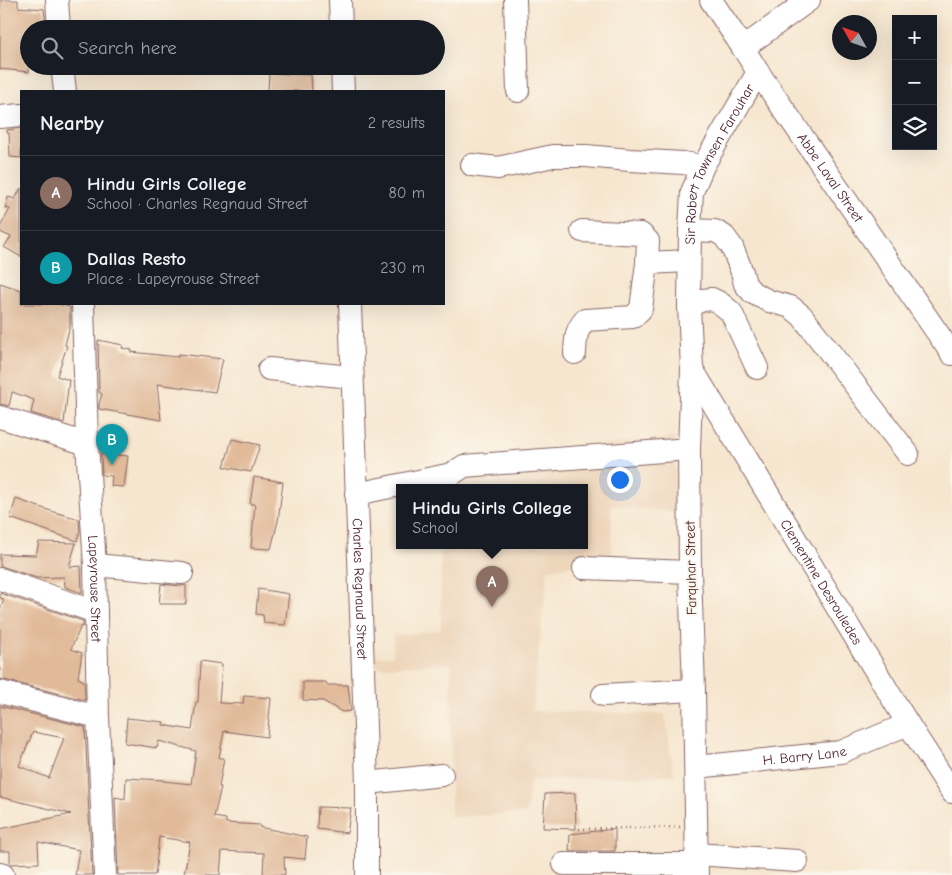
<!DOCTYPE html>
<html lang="en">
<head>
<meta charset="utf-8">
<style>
	body { margin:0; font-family:"Comic Neue",sans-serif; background:#242831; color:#f1f3f6 }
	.controls { position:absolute; right:15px; top:15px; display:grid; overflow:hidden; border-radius:0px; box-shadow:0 5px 20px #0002 }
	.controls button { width:45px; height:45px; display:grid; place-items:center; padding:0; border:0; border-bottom:1px solid #363941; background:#171b24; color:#f1f3f6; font:25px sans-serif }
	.compass { position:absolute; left:832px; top:15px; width:45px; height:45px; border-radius:50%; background:#171b24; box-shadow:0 5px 20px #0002; rotate:310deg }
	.you { position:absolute; left:619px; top:479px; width:18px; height:18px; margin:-12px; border:4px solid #fff; border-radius:50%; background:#1a73e8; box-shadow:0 0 0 8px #1a73e833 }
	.badge { display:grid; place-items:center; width:32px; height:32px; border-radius:50%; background:#b45309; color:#fff; font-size:16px; font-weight:700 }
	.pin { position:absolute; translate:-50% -41px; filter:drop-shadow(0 1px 2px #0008) }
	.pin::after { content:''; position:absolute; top:26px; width:18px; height:15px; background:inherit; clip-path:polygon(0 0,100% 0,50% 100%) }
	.popup { position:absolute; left:396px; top:484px; width:192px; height:65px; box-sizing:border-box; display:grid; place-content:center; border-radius:0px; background:#171b24; filter:drop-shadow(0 1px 4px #0005); font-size:16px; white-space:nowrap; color:#9ea1a6 }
	.popup b { font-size:19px; color:#f1f3f6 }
	.popup::after { content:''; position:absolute; left:50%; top:100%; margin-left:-10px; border:10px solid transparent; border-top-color:#171b24 }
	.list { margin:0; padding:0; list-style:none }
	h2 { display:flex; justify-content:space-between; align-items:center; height:65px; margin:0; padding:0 20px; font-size:21px }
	h2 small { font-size:16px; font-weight:400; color:#9ea1a6 }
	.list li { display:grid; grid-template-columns:32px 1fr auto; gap:15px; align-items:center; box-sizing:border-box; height:75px; padding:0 20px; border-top:1px solid #363941 }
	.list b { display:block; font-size:19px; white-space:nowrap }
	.list p { margin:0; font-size:16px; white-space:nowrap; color:#9ea1a6 }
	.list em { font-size:16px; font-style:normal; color:#9ea1a6 }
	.icon { flex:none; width:28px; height:28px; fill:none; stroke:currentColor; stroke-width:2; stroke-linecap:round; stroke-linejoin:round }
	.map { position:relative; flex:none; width:952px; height:875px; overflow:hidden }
	.search { position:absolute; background:#171b24; box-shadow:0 5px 20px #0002; left:20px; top:20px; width:425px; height:55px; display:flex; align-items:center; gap:12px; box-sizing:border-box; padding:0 18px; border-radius:28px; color:#9ea1a6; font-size:19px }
	.panel { position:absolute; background:#171b24; box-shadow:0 5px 20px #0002; left:20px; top:90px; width:425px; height:215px; border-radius:0px }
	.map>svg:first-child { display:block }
</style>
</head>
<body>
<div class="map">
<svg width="952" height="875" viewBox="0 0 952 875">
	<rect width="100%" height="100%" fill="#fbf7ec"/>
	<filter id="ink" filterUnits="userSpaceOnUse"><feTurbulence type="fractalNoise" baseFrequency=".02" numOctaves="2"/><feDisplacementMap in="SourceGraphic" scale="10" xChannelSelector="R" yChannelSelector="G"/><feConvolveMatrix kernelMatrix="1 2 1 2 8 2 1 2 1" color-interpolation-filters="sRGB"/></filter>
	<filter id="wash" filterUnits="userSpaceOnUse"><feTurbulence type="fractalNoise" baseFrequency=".0096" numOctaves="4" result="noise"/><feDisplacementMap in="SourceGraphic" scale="20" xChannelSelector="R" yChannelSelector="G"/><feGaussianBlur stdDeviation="1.12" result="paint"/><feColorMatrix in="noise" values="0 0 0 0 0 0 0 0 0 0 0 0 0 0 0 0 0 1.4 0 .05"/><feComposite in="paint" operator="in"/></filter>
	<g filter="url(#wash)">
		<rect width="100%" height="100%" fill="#f6e6cf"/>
		<path fill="#eed6bb" d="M675,437l1,75 -65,-6 1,53 -64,10 -16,142 133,3 9,61 -143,5 -5,33 -75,4v-153l-88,4v-12h30v-20l48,-6v-84h143v-58h-143v-26z"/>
		<g id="blocks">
			<path fill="#e1ba99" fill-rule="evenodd" d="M1,0h17v7l26,2 2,18 -17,-1v46l-29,-3v-61z
				M269,73l42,2 1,16h-44z
				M21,128v30l-11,-1 -1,-24h-2v-3z
				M21,188v69l-17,-10 7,-10 -11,-5v-5l10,-18 -5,-1 3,-11 7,2z
				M0,283l21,7v14h37l12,3v18l-5,20 2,1 -10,30 12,4 -5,43 -33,-10 3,-13 -22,-8 -3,14 -9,-2z
				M98,340l25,5 -1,3 10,2 -1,2 47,5 1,-3 44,5 -8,33 -58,-8 4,36 -62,-11v-5l3,-10 -3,-2z
				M232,439l28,6 -9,27 -27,-5z
				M101,453l27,3 -4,31 -13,-1 1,-10 -10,-1z
				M254,477l29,5 -5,39 -7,28 -20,-1 4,-44h-5z
				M16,499l38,13 25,7 1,12 -3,10 -67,-23z
				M39,542l37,1 -7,24 12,-1 1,27 -17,-6 -1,-10 -27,1 -33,-11 -4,-1v-12l36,1z
				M161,584l20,2 5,-1v19h-27z
				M258,589l31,5 -4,31 -21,-2 -1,-8 -7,-1z
				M0,593l83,28v6l-2,-1 -10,23 11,4 -4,25 6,3 1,19 -85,-21v-68l4,-12 -4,-1z
				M200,661l22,3 -3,39 24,1 1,-8 27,2 -4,39 -43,-6 -5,27h5l-5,29h2l-7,30 12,2v4l34,2 -1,2 48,10 -2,22 -21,-2 1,18h-22l1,-22 -42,-2 -2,24h-36l6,-33 -31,-5 -4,38h-37l-3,-78 10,2 1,-21 37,2v1l28,3 5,-33 -37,-10 -2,7 -32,-5 2,-25 37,4 -1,3 29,5 4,-28h2z
				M303,682h23l1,3h21l3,26 -9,1 -19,-11 -20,-1z
				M0,706l85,21 3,63 -1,5h1l4,80h-17l4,-25 -41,-8 1,21 -29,1v-13h-10v-22l71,-15 -71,-17zM33,732l31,6 -15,40 -30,-12z
				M575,793l1,36 -33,-1 2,-34z
				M318,807l33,1 -4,25 -30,-4z
				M615,829v22h-46l1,-17z"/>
		</g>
	</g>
	<g filter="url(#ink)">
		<use href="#blocks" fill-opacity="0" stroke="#866564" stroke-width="1"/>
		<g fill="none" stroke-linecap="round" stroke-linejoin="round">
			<g stroke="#866564" stroke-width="24">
				<g id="minor">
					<path d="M57,0l2,29"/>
					<path d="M340,0l1,29"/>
					<path d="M515,0l3,91"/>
					<path id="s1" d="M711,0l32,48 15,24 194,282"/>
					<path d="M743,48l66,-48"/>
					<path d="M62,66l3,25"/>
					<path d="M342,66l1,25"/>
					<path d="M0,117l21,-2"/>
					<path d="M472,165l26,3 55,-12h33l44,4 53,3 20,3"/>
					<path d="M690,230l25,1 9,5 8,11 10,25 3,12 8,9 16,8 22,6 11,9 106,138"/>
					<path d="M582,231l59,3 7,7 -1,22"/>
					<path id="s2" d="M83,304l4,140 8,121 3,152 7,158"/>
					<path id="s3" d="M350,304l17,479v92"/>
					<path d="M689,306l14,-6 9,-1 8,4 11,9 26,56"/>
					<path d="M575,353c1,-14 0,-22 10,-33l48,-3 8,-8 6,-46 42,-2"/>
					<path d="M269,369l83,8"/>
					<path id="s4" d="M692,369l216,355 44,68"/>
					<path d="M0,417l87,27"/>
					<path d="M356,494l96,-20 12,-8 225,-17"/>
					<path d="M95,565l87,8"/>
					<path d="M584,568l106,4"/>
					<path d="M0,579l96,33"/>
					<path d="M0,692l98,25"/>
					<path d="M603,695l91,-5"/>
					<path id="s5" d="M696,767l145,-15 67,-28"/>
					<path d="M367,783l75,-8"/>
					<path d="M696,854l101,7"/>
					<path d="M564,864h132"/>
					<path d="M0,874l3,1"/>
					<path id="s6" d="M697,875l-3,-185 -4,-118 -1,-123 3,-80 -3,-63 1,-76 2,-38 11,-26 55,-94"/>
				</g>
			</g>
			<path stroke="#866564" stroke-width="2.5" stroke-dasharray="1 4" stroke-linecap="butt" d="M579,829l101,-2"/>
			<use href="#minor" stroke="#fff" stroke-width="22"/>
		</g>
	</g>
	<g text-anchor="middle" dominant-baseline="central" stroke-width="4" stroke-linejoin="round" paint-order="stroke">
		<g font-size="14" fill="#4a1f2b" stroke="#fbf7ec">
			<text stroke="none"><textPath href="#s6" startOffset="718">Sir Robert Townsen Farouhar</textPath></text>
			<text stroke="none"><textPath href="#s1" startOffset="214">Abbe Laval Street</textPath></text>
			<text transform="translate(691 568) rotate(-91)">Farquhar Street</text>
			<text stroke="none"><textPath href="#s4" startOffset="249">Clementine Desrouledes</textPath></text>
			<text stroke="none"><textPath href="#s2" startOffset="285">Lapeyrouse Street</textPath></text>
			<text stroke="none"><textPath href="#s3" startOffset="285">Charles Regnaud Street</textPath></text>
			<text stroke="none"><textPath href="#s5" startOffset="109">H. Barry Lane</textPath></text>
		</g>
	</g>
</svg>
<div class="controls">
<button>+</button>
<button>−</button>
<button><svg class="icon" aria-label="layers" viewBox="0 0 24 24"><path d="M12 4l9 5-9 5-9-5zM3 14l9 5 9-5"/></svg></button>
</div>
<svg class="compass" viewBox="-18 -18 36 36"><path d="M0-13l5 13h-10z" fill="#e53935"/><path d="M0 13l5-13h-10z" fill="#9ea1a6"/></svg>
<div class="you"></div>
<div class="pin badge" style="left:492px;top:607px;background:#8d6e63">A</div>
<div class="popup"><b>Hindu Girls College</b>School</div>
<div class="pin badge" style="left:112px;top:465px;background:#0f9aa8">B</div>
<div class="search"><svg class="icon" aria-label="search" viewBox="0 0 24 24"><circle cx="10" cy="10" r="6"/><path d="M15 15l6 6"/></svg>Search here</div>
<section class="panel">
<h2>Nearby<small>2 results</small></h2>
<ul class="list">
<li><span class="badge" style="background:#8d6e63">A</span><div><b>Hindu Girls College</b><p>School · Charles Regnaud Street</p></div><em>80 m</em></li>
<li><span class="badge" style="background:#0f9aa8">B</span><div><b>Dallas Resto</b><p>Place · Lapeyrouse Street</p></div><em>230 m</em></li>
</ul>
</section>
</div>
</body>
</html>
